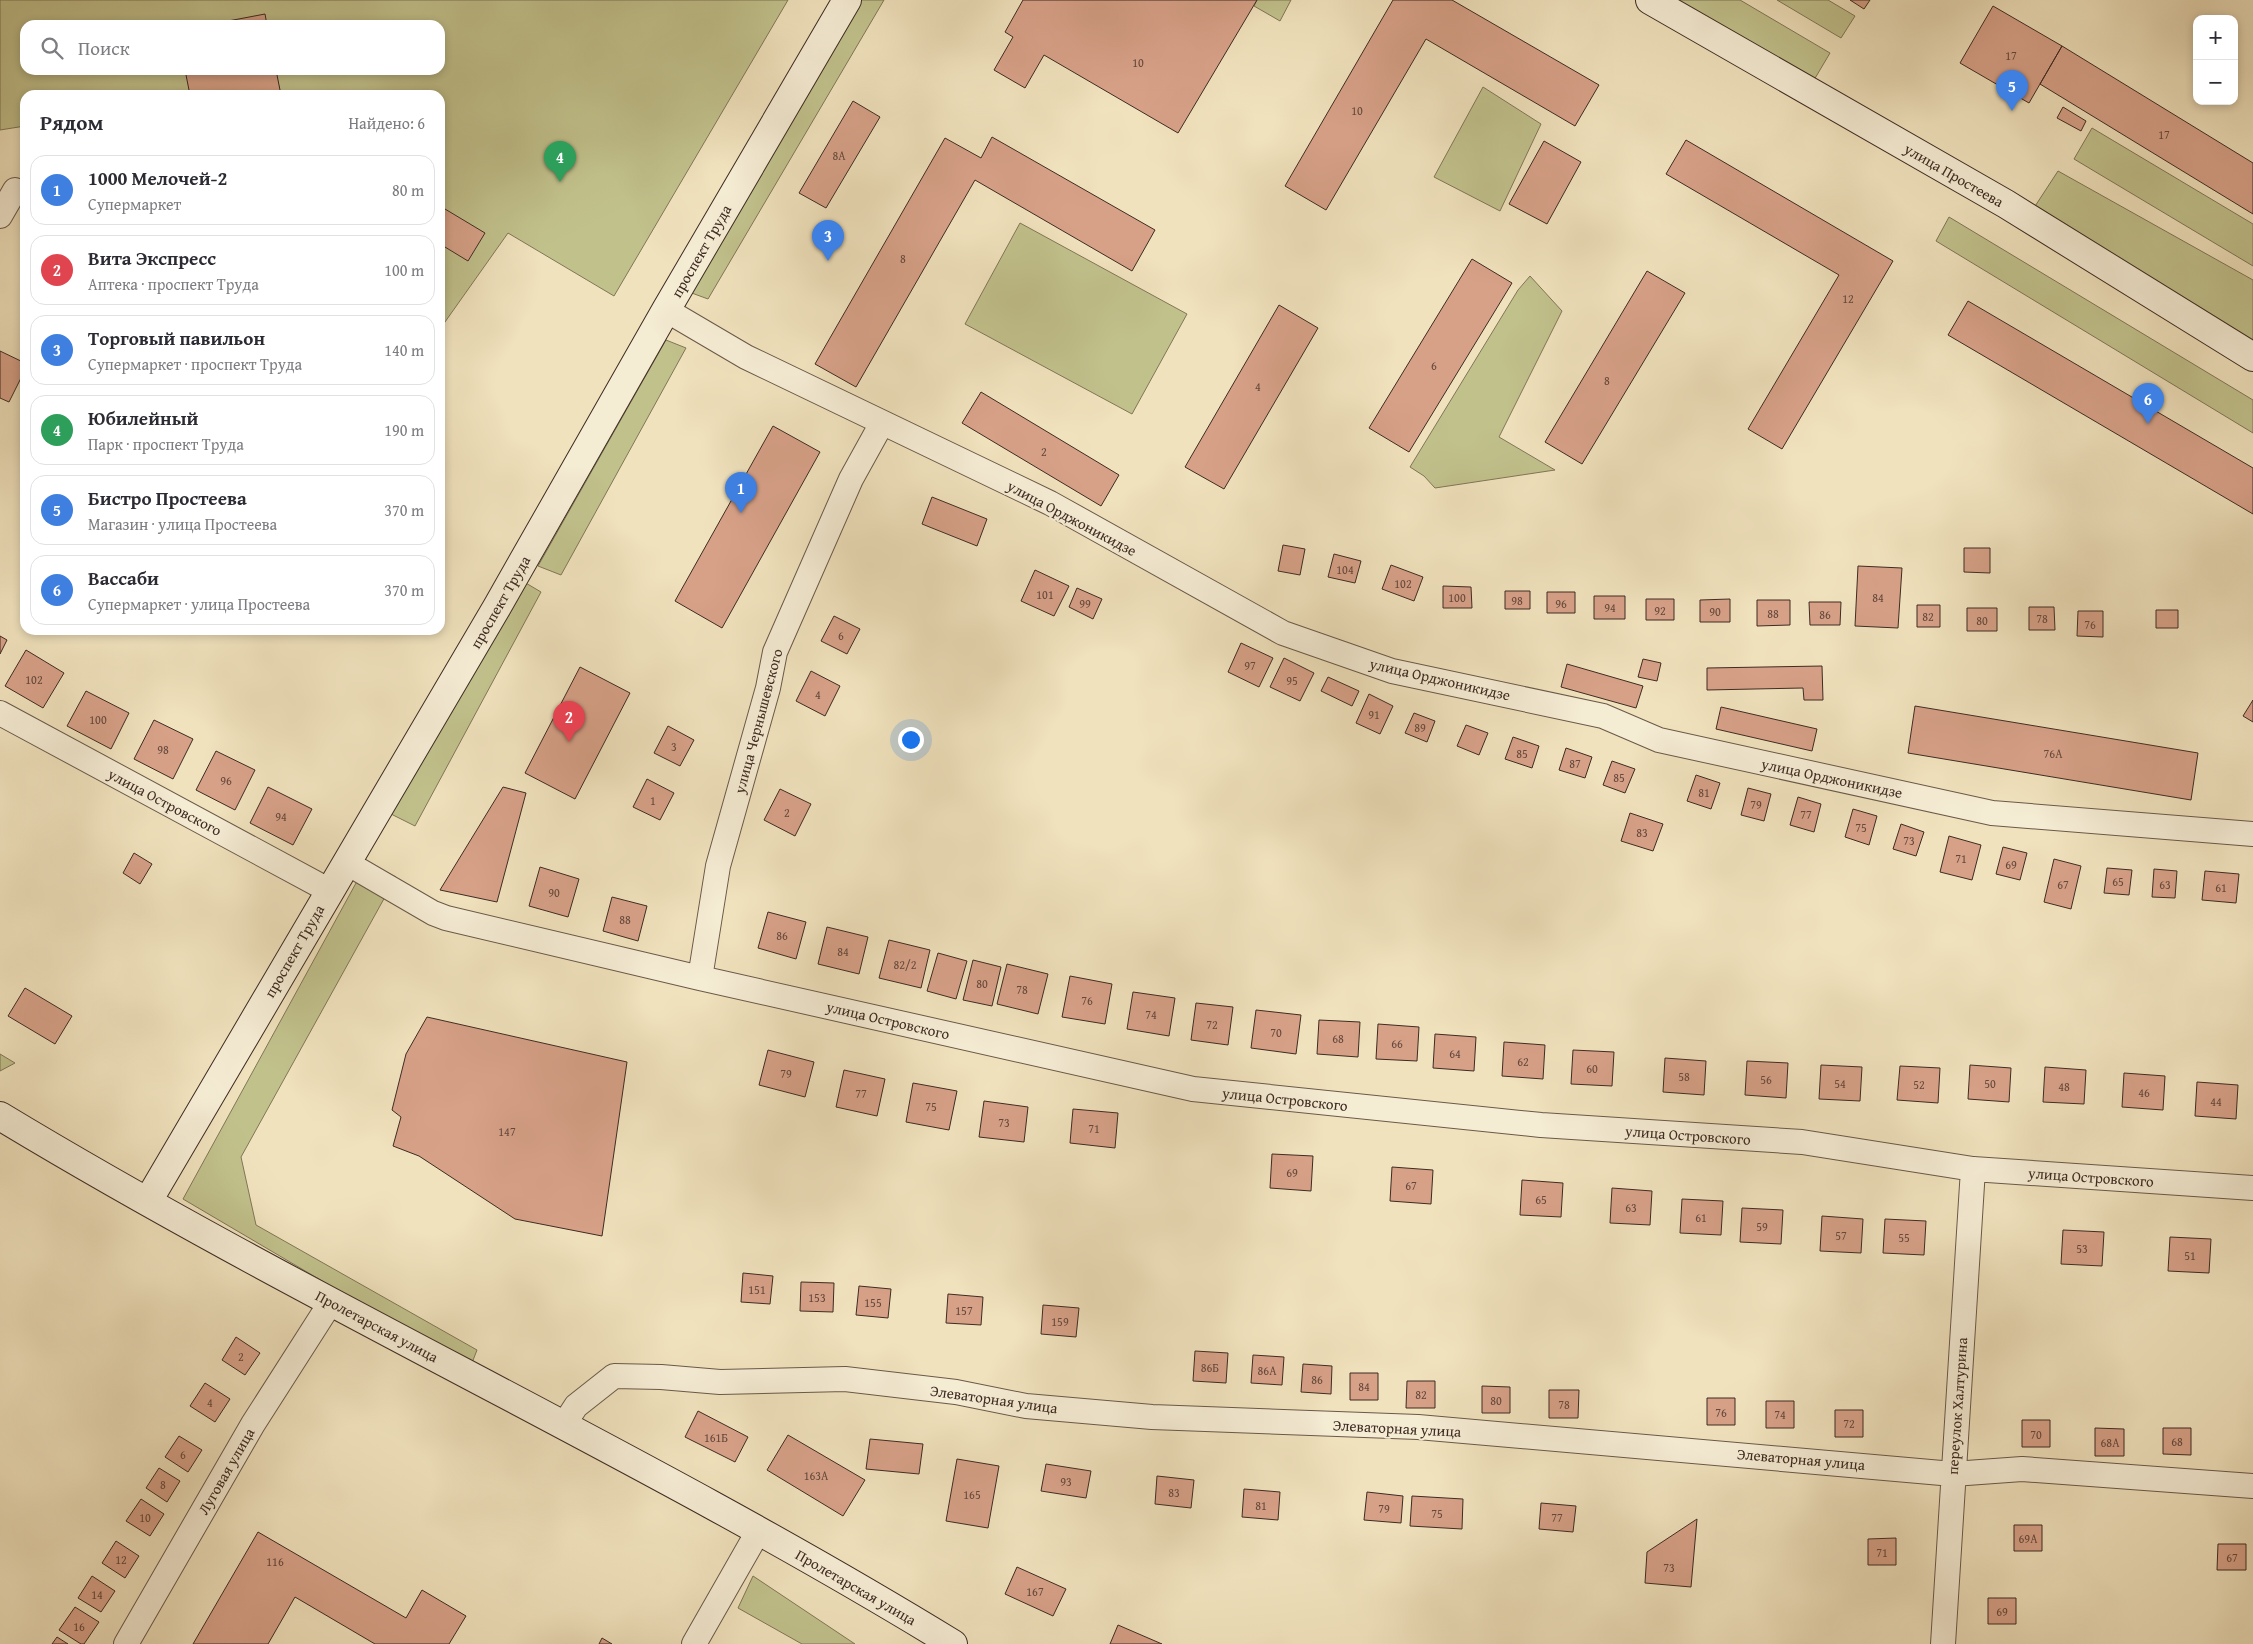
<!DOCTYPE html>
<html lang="ru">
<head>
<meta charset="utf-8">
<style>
	body { margin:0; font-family:"Gentium Book Plus",serif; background:#f2f2f3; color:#2b2b33 }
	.controls { position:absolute; right:15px; top:15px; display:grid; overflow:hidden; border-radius:10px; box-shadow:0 2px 8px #0003 }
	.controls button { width:45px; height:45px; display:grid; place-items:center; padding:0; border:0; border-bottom:1px solid #e1e1e2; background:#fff; color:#2b2b33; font:25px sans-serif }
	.you { position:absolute; left:910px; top:739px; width:18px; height:18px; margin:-12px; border:4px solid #fff; border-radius:50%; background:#1a73e8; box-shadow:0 0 0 8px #1a73e833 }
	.badge { display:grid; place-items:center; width:32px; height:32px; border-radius:50%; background:#8f2418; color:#fff; font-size:16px; font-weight:700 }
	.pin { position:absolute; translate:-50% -41px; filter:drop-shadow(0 1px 2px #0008) }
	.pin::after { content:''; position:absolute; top:26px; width:18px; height:15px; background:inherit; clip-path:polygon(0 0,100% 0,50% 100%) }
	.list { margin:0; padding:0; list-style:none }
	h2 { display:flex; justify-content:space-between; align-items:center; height:65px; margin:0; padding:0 20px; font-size:21px }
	h2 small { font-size:16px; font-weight:400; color:#7c7c81 }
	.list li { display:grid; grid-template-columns:32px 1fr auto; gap:15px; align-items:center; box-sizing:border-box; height:70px; margin:0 10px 10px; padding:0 10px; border:1px solid #e1e1e2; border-radius:15px }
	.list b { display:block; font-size:19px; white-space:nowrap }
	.list p { margin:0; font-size:16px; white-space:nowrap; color:#7c7c81 }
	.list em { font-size:16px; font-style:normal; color:#7c7c81 }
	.icon { flex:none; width:28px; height:28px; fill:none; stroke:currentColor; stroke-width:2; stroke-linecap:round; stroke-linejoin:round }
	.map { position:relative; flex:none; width:2253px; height:1644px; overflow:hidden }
	.search { position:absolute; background:#fff; box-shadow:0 2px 8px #0003; left:20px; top:20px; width:425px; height:55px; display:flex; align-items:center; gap:12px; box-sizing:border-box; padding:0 18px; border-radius:15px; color:#7c7c81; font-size:19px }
	.panel { position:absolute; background:#fff; box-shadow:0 2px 8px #0003; left:20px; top:90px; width:425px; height:545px; border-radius:15px }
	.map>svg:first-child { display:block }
</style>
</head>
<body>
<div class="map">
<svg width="2253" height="1644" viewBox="0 0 2253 1644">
	<rect width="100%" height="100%" fill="#f0e2bd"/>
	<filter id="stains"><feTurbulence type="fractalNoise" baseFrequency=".004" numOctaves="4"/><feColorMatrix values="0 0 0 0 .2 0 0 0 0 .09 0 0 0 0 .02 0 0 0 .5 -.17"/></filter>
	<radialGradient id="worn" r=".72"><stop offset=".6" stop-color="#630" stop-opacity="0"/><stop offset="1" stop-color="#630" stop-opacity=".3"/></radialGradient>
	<path fill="#c1c18c" stroke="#807657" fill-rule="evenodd" d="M0,0h788l-174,296 -106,-63 -68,96v-234h-415v31l-25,4zM25,25h415v45h-415z
		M861,0h23l-176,299 -19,-7z
		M1257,0h34l-11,21 -26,-15z
		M1673,0h67l90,53 -16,27z
		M1777,0h51l27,16 -14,22z
		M1483,87l58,37 -41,87 -66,-34z
		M2092,128l161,96v42l-179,-107z
		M2058,171l195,109v65l-225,-128z
		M1949,217l304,183v33l-317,-192z
		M1020,223l167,91 -55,100 -167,-90z
		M1530,276l32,35 -63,126 56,33 -120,18 -11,-12 -14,-9 108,-177z
		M666,340l20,8 -125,227 -23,-9z
		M519,579l22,13 -126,234 -26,-13z
		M367,863l29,14 -155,280 15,68 221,125 -7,18 -287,-169z
		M0,1054l15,9 -15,8z
		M753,1576l102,68h-53l-64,-36z"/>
	<path fill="#d7a188" stroke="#3e2b22" d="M1023,0h234l-79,133 -134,-78 -19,33 -31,-18 19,-33 -8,-5z
		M1393,0h59l147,85 -24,41 -149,-87 -100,171 -41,-24z
		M1850,0h20l-6,9z
		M1993,6l69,40 -33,57 -69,-40z
		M265,14l2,11h-60z
		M2062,46l191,117v51l-213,-130z
		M185,70h91l5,25h-91z
		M853,101l27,16 -54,91 -27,-15z
		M2063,107l23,14 -5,10 -24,-13z
		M992,137l163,93 -23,41 -157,-91 -119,207 -41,-23 130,-226 36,20z
		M1686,140l207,121 -111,188 -34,-20 91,-154 -173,-101z
		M1544,141l37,21 -34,62 -38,-20z
		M440,206l45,27 -17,28 -28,-17z
		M1472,259l40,24 -103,169 -40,-24z
		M1647,271l38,22 -103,171 -37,-22z
		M1968,301l285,167v46l-305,-179z
		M1279,305l39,23 -94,161 -39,-22z
		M0,351l25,12v7l-16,32 -9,-4z
		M981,392l138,83 -18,31 -139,-83z
		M773,426l47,26 -98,176 -47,-27z
		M932,497l55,22 -10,27 -55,-22z
		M1283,545l22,4 -5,26 -22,-4z
		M1964,548h26v25l-26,-1z
		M1334,554l27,7 -6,22 -27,-6z
		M1391,565l32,12 -9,24 -32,-12z
		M1858,566l44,2 -4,60 -43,-2z
		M1035,570l34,16 -15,30 -33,-15z
		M1443,586l28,1 1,21h-29z
		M1077,588l25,11 -9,20 -24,-12z
		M1505,591h25v18h-25z
		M1547,592h28v21h-28z
		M1594,596h31v23h-31z
		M1646,599h28v21h-28z
		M1730,599v23h-30v-22z
		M1757,600h33v25l-33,1z
		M1809,602h32l-1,23h-30z
		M1917,605h23v22h-23z
		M2029,607h25l1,23h-26z
		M1967,608h30v23h-30z
		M2156,610h22v18h-22z
		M2078,611h25v26l-26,-1z
		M834,616l26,13 -13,25 -26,-13z
		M0,636l7,4 -7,14z
		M1241,643l32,15 -14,29 -31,-15z
		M26,650l38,23 -21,35 -38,-22z
		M1284,658l30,15 -14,28 -30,-14z
		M1643,659l18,4 -4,18 -19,-4z
		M1567,664l76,22 -7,22 -75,-21z
		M1822,666l1,34h-19l-1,-12 -96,2v-22z
		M580,667l50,26 -55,106 -50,-26z
		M811,671l29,15 -15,30 -29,-15z
		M1328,677l31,14 -7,15 -31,-15z
		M86,691l43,22 -18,36 -44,-23z
		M1369,694l24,12 -13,28 -24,-11z
		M2253,700v22l-10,-6z
		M1915,706l283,47 -7,47 -283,-47z
		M1721,707l96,22 -5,22 -96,-22z
		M1414,713l21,8 -8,21 -22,-9z
		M154,720l39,19 -20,40 -39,-20z
		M1466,725l22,8 -9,22 -22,-9z
		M668,726l26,14 -14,26 -26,-13z
		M1513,737l26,9 -7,22 -27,-9z
		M1566,748l26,9 -7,21 -26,-8z
		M216,751l39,19 -20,40 -39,-20z
		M1612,761l23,8 -10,24 -22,-8z
		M1696,775l24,8 -9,26 -24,-8z
		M647,779l27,14 -14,27 -27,-13z
		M268,787l44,22 -19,36 -43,-22z
		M503,787l23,6 -29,109 -57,-12z
		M1748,788l23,6 -7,27 -23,-6z
		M780,789l31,15 -16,32 -31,-16z
		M1798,797l23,7 -7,28 -24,-7z
		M1853,809l24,7 -8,29 -24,-8z
		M1630,813l33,11 -10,27 -32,-10z
		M1901,824l23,8 -8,24 -23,-7z
		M1949,836l32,9 -9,35 -32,-8z
		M2003,847l24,6 -7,27 -24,-6z
		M134,853l18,11 -12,20 -17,-11z
		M2054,859l27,7 -10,43 -27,-7z
		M540,867l39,12 -11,38 -39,-11z
		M2107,868l25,2 -3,25 -25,-2z
		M2154,869l23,2 -2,27 -23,-1z
		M2205,871l34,3 -3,29 -34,-3z
		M612,897l35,9 -9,35 -35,-10z
		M768,912l38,10 -10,37 -38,-11z
		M827,927l41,10 -9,37 -41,-10z
		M889,940l41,10 -9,38 -42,-10z
		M938,953l29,8 -11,38 -29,-8z
		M973,960l28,7 -9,39 -29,-6z
		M1007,964l41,10 -10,40 -41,-10z
		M1070,976l42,8 -7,40 -43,-7z
		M25,988l47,28 -17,28 -47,-28z
		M1133,992l42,6 -6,38 -42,-7z
		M1196,1003l37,4 -5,38 -37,-5z
		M1256,1010l45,5 -5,39 -45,-6z
		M427,1017l200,45 -25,174 -87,-17 -96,-63 -26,-10 8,-29 -9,-7 14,-56z
		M1319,1020l41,2 -2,35 -41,-3z
		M1378,1024l41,3 -2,34 -41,-2z
		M1435,1034l41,3 -2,34 -41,-3z
		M1504,1042l41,3 -2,34 -41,-3z
		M768,1050l46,12 -9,35 -46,-12z
		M1573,1050l41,2 -2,34 -41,-2z
		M1665,1058l41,3 -2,34 -41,-3z
		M1747,1061l41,2 -2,35 -41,-3z
		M1821,1065l41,2 -2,34 -41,-2z
		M1970,1065l41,3 -2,34 -41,-3z
		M1900,1066l40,2 -2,35 -41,-3z
		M2045,1067l41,3 -2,34 -41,-2z
		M844,1070l41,9 -8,37 -41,-9z
		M2124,1073l41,3 -2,34 -41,-3z
		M2197,1082l41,3 -2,34 -41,-3z
		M913,1083l44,8 -8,39 -43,-8z
		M984,1101l44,6 -4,35 -45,-5z
		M1073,1109l45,4 -3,35 -45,-5z
		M1272,1154l41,2 -2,35 -41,-3z
		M1392,1167l41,3 -2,34 -41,-3z
		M1522,1180l41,3 -2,34 -41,-2z
		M1612,1188l40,3 -2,34 -40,-2z
		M1682,1199l41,2 -2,34 -41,-2z
		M1742,1208l41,2 -2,34 -41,-2z
		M1822,1216l41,3 -2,34 -41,-2z
		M1885,1219l41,2 -2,34 -41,-2z
		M2063,1230l41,2 -2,34 -41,-2z
		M2170,1237l41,2 -2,34 -41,-2z
		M743,1273l30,3 -3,28 -29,-2z
		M801,1282l33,1 -1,29 -33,-1z
		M859,1286l32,3 -3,29 -32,-3z
		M948,1294l35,3 -2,28 -35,-2z
		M1043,1305l36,3 -3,29 -35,-3z
		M236,1337l24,16 -15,22 -23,-15z
		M1195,1351l33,2 -2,30 -33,-2z
		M1253,1355l31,2 -2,28 -31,-2z
		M1303,1364l29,2 -1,28 -30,-2z
		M1350,1373h28v27h-28z
		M1407,1381h28v27h-29z
		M205,1383l25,16 -15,23 -25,-16z
		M1482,1386l28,1v26h-28z
		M1549,1390h30l-1,28h-29z
		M1707,1398h28v27h-28z
		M1766,1401h28v27h-28z
		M1835,1410h28v27h-28z
		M698,1411l50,26 -13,25 -50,-25z
		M2022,1420h28v27h-28z
		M2095,1428l29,1v27h-29z
		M2163,1428h28v27l-28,-1z
		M788,1435l77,45 -22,36 -76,-46z
		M179,1436l23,14 -14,22 -23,-15z
		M870,1439l53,5 -4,30 -53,-5z
		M957,1459l42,7 -11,62 -42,-7z
		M1046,1464l45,7 -5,27 -45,-7z
		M159,1468l21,13 -13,21 -21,-14z
		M1157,1476l37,4 -3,28 -36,-4z
		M1244,1489l36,3 -2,28 -36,-3z
		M1367,1492l36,4 -2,27 -37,-3z
		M1412,1496l51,3 -1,30 -52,-3z
		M141,1499l23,15 -14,22 -24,-15z
		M1541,1503l35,3 -3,26 -34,-3z
		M1697,1519l-6,68 -46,-4 2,-31z
		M2014,1525h28v26h-28z
		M258,1532l148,86 16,-28 44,26 -17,28h-74l-80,-47 -27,47h-75z
		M1896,1538v27h-28v-26z
		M116,1541l23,15 -14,22 -23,-15z
		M2218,1544h28v26h-29z
		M1017,1567l49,22 -13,27 -48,-22z
		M92,1576l23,15 -14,21 -23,-14z
		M1988,1598h28v26h-28z
		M75,1607l24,15 -15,22h-3l-22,-14z
		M1118,1625l44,19h-52z
		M57,1637l11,7h-16z
		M602,1638l10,6h-13z"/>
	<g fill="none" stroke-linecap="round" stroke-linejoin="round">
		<g stroke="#6a5949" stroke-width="26">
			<path id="street" d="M0,216l15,-26
				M666,310l80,47 304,146 233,130 109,38 211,45 56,24 333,73 261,21
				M0,713l330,178
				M347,863l86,50 13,5 254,60 493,111 348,36 261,17 171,27 280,19
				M700,978l18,-112 50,-178 7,-36 76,-173 31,-56
				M563,1426l13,-20 38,-30 47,1 59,5 125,-3 111,13 70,14 126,11 266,10 535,47 69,-5 231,17
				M126,1644l127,-220 78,-122
				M694,1644l65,-114
				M1943,1644l30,-475"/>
		</g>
		<g stroke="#3e2b22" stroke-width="30">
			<path id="secondary" d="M1650,0l356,204 247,153
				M0,1116c311,188 643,338 953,528
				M148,1201l349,-594 169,-297 181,-310"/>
		</g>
		<use href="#street" stroke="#f5ecd4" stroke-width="24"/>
		<use href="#secondary" stroke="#f5ecd4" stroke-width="28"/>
	</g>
	<g text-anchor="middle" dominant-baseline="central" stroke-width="4" stroke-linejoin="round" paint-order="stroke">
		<g font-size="12" fill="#64483c">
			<text x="2011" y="55">17</text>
			<text x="1138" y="62">10</text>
			<text x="1357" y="110">10</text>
			<text x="2164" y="134">17</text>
			<text x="839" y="155">8А</text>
			<text x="903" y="258">8</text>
			<text x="1848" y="298">12</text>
			<text x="1434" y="365">6</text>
			<text x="1607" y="380">8</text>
			<text x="1258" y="386">4</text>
			<text x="1044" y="451">2</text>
			<text x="1345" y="569">104</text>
			<text x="1403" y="583">102</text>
			<text x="1045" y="594">101</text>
			<text x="1457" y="597">100</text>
			<text x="1878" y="597">84</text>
			<text x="1517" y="600">98</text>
			<text x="1085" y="603">99</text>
			<text x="1561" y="603">96</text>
			<text x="1610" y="607">94</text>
			<text x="1660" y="610">92</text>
			<text x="1715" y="611">90</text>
			<text x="1773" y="613">88</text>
			<text x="1825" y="614">86</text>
			<text x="1928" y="616">82</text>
			<text x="2042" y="618">78</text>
			<text x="1982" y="620">80</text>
			<text x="2090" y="624">76</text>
			<text x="841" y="635">6</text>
			<text x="1250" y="665">97</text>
			<text x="34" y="679">102</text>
			<text x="1292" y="680">95</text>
			<text x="818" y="694">4</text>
			<text x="1374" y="714">91</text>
			<text x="98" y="719">100</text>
			<text x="1420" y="727">89</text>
			<text x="674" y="746">3</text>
			<text x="163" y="749">98</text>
			<text x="1522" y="753">85</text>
			<text x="2053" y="753">76А</text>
			<text x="1575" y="763">87</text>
			<text x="1619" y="777">85</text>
			<text x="226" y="780">96</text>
			<text x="1704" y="792">81</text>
			<text x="653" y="800">1</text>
			<text x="1756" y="804">79</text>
			<text x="787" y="812">2</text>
			<text x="1806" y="814">77</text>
			<text x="281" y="816">94</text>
			<text x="1861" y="827">75</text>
			<text x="1642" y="832">83</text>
			<text x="1909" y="840">73</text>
			<text x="1961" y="858">71</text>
			<text x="2011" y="864">69</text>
			<text x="2118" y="881">65</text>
			<text x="2063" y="884">67</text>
			<text x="2165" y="884">63</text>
			<text x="2221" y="887">61</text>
			<text x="554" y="892">90</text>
			<text x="625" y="919">88</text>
			<text x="782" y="935">86</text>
			<text x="843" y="951">84</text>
			<text x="905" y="964">82/2</text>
			<text x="982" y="983">80</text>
			<text x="1022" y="989">78</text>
			<text x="1087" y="1000">76</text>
			<text x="1151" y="1014">74</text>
			<text x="1212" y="1024">72</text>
			<text x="1276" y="1032">70</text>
			<text x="1338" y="1038">68</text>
			<text x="1397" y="1043">66</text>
			<text x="1455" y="1053">64</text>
			<text x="1523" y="1061">62</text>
			<text x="1592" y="1068">60</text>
			<text x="786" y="1073">79</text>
			<text x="1684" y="1076">58</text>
			<text x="1766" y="1079">56</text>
			<text x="1840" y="1083">54</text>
			<text x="1990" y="1083">50</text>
			<text x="1919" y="1084">52</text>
			<text x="2064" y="1086">48</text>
			<text x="2144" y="1092">46</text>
			<text x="861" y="1093">77</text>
			<text x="2216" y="1101">44</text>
			<text x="931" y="1106">75</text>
			<text x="1004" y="1122">73</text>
			<text x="1094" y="1128">71</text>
			<text x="507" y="1131">147</text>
			<text x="1292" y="1172">69</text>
			<text x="1411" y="1185">67</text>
			<text x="1541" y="1199">65</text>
			<text x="1631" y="1207">63</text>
			<text x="1701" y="1217">61</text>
			<text x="1762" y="1226">59</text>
			<text x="1841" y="1235">57</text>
			<text x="1904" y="1237">55</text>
			<text x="2082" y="1248">53</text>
			<text x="2190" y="1255">51</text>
			<text x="757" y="1289">151</text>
			<text x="817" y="1297">153</text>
			<text x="873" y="1302">155</text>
			<text x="964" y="1310">157</text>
			<text x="1060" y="1321">159</text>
			<text x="241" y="1356">2</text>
			<text x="1210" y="1367">86Б</text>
			<text x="1267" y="1370">86А</text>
			<text x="1317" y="1379">86</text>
			<text x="1364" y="1386">84</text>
			<text x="1421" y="1394">82</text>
			<text x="1496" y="1400">80</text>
			<text x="210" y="1402">4</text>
			<text x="1564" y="1404">78</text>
			<text x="1721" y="1412">76</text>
			<text x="1780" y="1414">74</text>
			<text x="1849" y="1423">72</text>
			<text x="2036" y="1434">70</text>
			<text x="716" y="1437">161Б</text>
			<text x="2177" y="1441">68</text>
			<text x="2110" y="1442">68А</text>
			<text x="183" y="1454">6</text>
			<text x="816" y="1475">163А</text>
			<text x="1066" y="1481">93</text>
			<text x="163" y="1484">8</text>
			<text x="1174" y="1492">83</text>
			<text x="972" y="1494">165</text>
			<text x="1261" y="1505">81</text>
			<text x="1384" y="1508">79</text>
			<text x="1437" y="1513">75</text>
			<text x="145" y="1517">10</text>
			<text x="1557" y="1517">77</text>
			<text x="2028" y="1538">69А</text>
			<text x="1882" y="1552">71</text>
			<text x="2232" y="1557">67</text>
			<text x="121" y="1559">12</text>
			<text x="275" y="1561">116</text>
			<text x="1669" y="1567">73</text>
			<text x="1035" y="1591">167</text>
			<text x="97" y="1594">14</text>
			<text x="2002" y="1611">69</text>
			<text x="79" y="1626">16</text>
		</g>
		<g font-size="15" fill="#3e2b22" stroke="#f5ecd4">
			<text transform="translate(1954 175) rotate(30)">улица Простеева</text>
			<text transform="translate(701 251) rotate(-60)">проспект Труда</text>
			<text transform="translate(1072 518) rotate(28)">улица Орджоникидзе</text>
			<text transform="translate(500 602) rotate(-60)">проспект Труда</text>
			<text transform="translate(1440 679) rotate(13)">улица Орджоникидзе</text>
			<text transform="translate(758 721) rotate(-75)">улица Чернышевского</text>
			<text transform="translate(1832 778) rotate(12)">улица Орджоникидзе</text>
			<text transform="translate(165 802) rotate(28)">улица Островского</text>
			<text transform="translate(294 951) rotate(-60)">проспект Труда</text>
			<text transform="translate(888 1020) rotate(13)">улица Островского</text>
			<text transform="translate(1285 1099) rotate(6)">улица Островского</text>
			<text transform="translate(1688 1135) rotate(4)">улица Островского</text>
			<text transform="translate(2091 1177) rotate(4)">улица Островского</text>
			<text transform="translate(377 1326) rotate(28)">Пролетарская улица</text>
			<text transform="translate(994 1399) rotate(8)">Элеваторная улица</text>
			<text transform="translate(1957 1406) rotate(-86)">переулок Халтурина</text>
			<text transform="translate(1397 1428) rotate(3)">Элеваторная улица</text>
			<text transform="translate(1801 1459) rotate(5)">Элеваторная улица</text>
			<text transform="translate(226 1471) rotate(-60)">Луговая улица</text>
			<text transform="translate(856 1587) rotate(30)">Пролетарская улица</text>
		</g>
	</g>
	<rect width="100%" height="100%" filter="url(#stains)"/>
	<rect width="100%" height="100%" fill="url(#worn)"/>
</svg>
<div class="controls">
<button>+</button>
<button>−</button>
</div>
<div class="you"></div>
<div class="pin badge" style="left:741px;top:513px;background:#3f7fe0">1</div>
<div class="pin badge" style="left:569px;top:742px;background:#e0444e">2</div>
<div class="pin badge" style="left:828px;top:261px;background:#3f7fe0">3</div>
<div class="pin badge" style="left:560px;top:182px;background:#2e9e5b">4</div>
<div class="pin badge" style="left:2012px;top:111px;background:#3f7fe0">5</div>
<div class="pin badge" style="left:2148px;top:424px;background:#3f7fe0">6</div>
<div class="search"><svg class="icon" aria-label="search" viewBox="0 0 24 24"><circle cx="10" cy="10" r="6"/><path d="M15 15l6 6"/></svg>Поиск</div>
<section class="panel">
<h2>Рядом<small>Найдено: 6</small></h2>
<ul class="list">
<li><span class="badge" style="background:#3f7fe0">1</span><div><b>1000 Мелочей-2</b><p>Супермаркет</p></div><em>80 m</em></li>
<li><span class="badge" style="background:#e0444e">2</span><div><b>Вита Экспресс</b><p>Аптека · проспект Труда</p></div><em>100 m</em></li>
<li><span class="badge" style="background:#3f7fe0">3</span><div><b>Торговый павильон</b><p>Супермаркет · проспект Труда</p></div><em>140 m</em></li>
<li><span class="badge" style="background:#2e9e5b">4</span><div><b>Юбилейный</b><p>Парк · проспект Труда</p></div><em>190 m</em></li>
<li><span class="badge" style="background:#3f7fe0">5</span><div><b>Бистро Простеева</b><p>Магазин · улица Простеева</p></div><em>370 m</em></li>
<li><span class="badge" style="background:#3f7fe0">6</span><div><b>Вассаби</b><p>Супермаркет · улица Простеева</p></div><em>370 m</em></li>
</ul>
</section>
</div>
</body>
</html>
